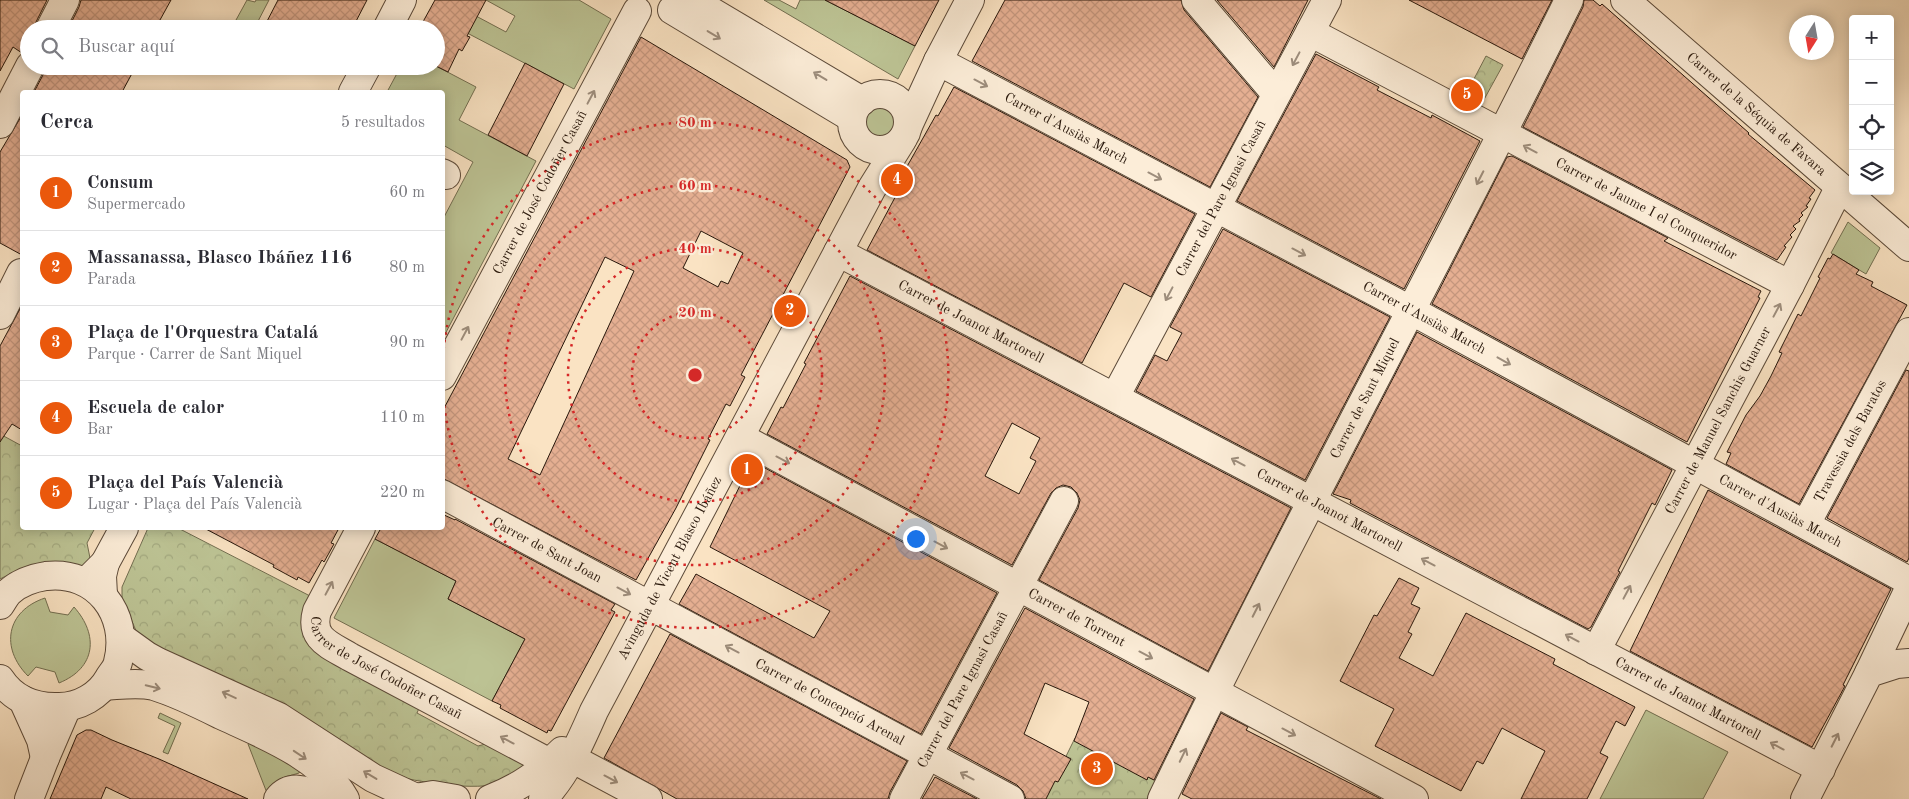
<!DOCTYPE html>
<html lang="es">
<head>
<meta charset="utf-8">
<style>
	body { margin:0; font-family:"Old Standard TT",serif; background:#f2f2f3; color:#2b2b33 }
	.controls { position:absolute; right:15px; top:15px; display:grid; overflow:hidden; border-radius:5px; box-shadow:0 2px 12px #0003 }
	.controls button { width:45px; height:45px; display:grid; place-items:center; padding:0; border:0; border-bottom:1px solid #e1e1e2; background:#fff; color:#2b2b33; font:25px sans-serif }
	.compass { position:absolute; left:1789px; top:15px; width:45px; height:45px; border-radius:50%; background:#fff; box-shadow:0 2px 12px #0003; rotate:191deg }
	.you { position:absolute; left:915px; top:538px; width:18px; height:18px; margin:-12px; border:4px solid #fff; border-radius:50%; background:#1a73e8; box-shadow:0 0 0 8px #1a73e833 }
	.badge { display:grid; place-items:center; width:32px; height:32px; border-radius:50%; background:#ea580c; color:#fff; font-size:16px; font-weight:700 }
	.pin { position:absolute; translate:-50% -50%; border:2px solid #fff; box-shadow:0 1px 5px #0006 }
	.list { margin:0; padding:0; list-style:none }
	h2 { display:flex; justify-content:space-between; align-items:center; height:65px; margin:0; padding:0 20px; font-size:21px }
	h2 small { font-size:16px; font-weight:400; color:#7c7c81 }
	.list li { display:grid; grid-template-columns:32px 1fr auto; gap:15px; align-items:center; box-sizing:border-box; height:75px; padding:0 20px; border-top:1px solid #e1e1e2 }
	.list b { display:block; font-size:19px; white-space:nowrap }
	.list p { margin:0; font-size:16px; white-space:nowrap; color:#7c7c81 }
	.list em { font-size:16px; font-style:normal; color:#7c7c81 }
	.icon { flex:none; width:28px; height:28px; fill:none; stroke:currentColor; stroke-width:2; stroke-linecap:round; stroke-linejoin:round }
	.map { position:relative; flex:none; width:1909px; height:799px; overflow:hidden }
	.search { position:absolute; background:#fff; box-shadow:0 2px 12px #0003; left:20px; top:20px; width:425px; height:55px; display:flex; align-items:center; gap:12px; box-sizing:border-box; padding:0 18px; border-radius:28px; color:#7c7c81; font-size:19px }
	.panel { position:absolute; background:#fff; box-shadow:0 2px 12px #0003; left:20px; top:90px; width:425px; height:440px; border-radius:5px }
	.map>svg:first-child { display:block }
</style>
</head>
<body>
<div class="map">
<svg width="1909" height="799" viewBox="0 0 1909 799">
	<defs>
		<pattern id="forest-crowns" width="20" height="18" patternUnits="userSpaceOnUse" patternTransform="scale(1.25)"><rect width="20" height="18" fill="#bdc495"/><path d="M2 6a3 3 0 1 1 6 0M12 15a3 3 0 1 1 6 0" fill="none" stroke="#a2a87f"/></pattern>
		<pattern id="building-cross-hatch" width="8" height="8" patternUnits="userSpaceOnUse" patternTransform="scale(1.25)"><rect width="8" height="8" fill="#e5af92"/><path d="M0 0l8 8M0 8l8-8" fill="none" stroke="#c4967d"/></pattern>
	</defs>
	<rect width="100%" height="100%" fill="#fae3c3"/>
	<filter id="stains"><feTurbulence type="fractalNoise" baseFrequency=".004" numOctaves="4"/><feColorMatrix values="0 0 0 0 .2 0 0 0 0 .09 0 0 0 0 .02 0 0 0 .5 -.17"/></filter>
	<radialGradient id="worn" r=".72"><stop offset=".6" stop-color="#630" stop-opacity="0"/><stop offset="1" stop-color="#630" stop-opacity=".3"/></radialGradient>
	<path fill="#bdc495" stroke="#726e50" d="M247,0l8,2 1,-2h13l-15,29h-12l2,-5 -8,-4z
		M446,0l60,32 9,-16 -29,-16h93l32,19 -37,70 -145,-76z
		M764,0h15l17,9 4,-9h25l90,46 -17,33z
		M401,66h35l40,21 -17,33 77,41 -93,177v-119l30,-57 -30,-17 -1,-53h-55z
		M862 122a18 18 0 1 1 36 0a18 18 0 1 1-36 0Z
		M1848,222l32,26 -14,26 -35,-21z
		M375,539l81,42 -8,18 77,40 -33,62 -158,-83z
		M45,598l5,14 18,3 6,-8c25,28 22,61 -15,76l-4,-11 -19,-5 -8,9c-28,-28 -22,-65 17,-78z
		M1646,710l82,42 -25,47h-103z
		M160,713l21,10 -13,31 -5,-2 12,-26 -17,-8z
		M250,742l51,28 -2,3 -17,5 -15,15 -19,-49z"/>
	<path fill="url(#forest-crowns)" stroke="#726e50" d="M1486,56l17,9 -22,40 -16,-9z
		M0,434l22,12v82h73l-8,15 4,20 -13,5 -62,3 -16,8z
		M148,528h30l134,69 -10,23 118,86 -3,7 61,33 11,-3 39,19c-6,6 -13,13 -20,18 -21,13 -87,3 -111,-4l-243,-126 -17,-17 -15,-35v-11z
		M1075,738l81,43 -9,18h-102z"/>
	<path fill="url(#building-cross-hatch)" stroke="#28170b" fill-rule="evenodd" d="M0,0h47l-11,22 -1,7h-6v21l-7,3 -9,-6 -13,24z
		M81,0h90l-16,29h-87l11,-22z
		M278,0h89l-15,29h-89z
		M435,0h51l-19,36 3,1 -8,14 -3,-2 -11,23 -12,-6v-37h-17z
		M825,0h114l-24,46z
		M1005,0h176l3,10 74,87 -48,90 -238,-126z
		M1217,0h91l-34,67z
		M1409,0h143l-30,59z
		M1584,0h9l7,6 2,-2 147,129 -1,1 67,56 -6,8 2,1 -5,7 2,1 -7,6 2,2 -4,4 1,2 -7,5 3,3 -6,6 2,2 -8,9 2,1 -9,13 -254,-133 60,-120z
		M641,37l206,123 3,7 -109,208 4,2 -15,29 -4,-2 -18,35 2,1 -34,68 -40,72 -194,-102v-66zM701,231l42,22 -15,31 -7,-3 -3,6 -35,-19zM605,257l29,14 -94,204 -32,-16z
		M1316,54l63,33 -2,3 54,28 1,-3 48,26 -76,148 -167,-88z
		M525,63l39,21 -37,72 -39,-21z
		M45,66h91l-14,26h-88l10,-19z
		M954,87l241,127 -44,83 -27,-14 -42,80 -215,-113 33,-62 -4,-2 40,-71 2,1z
		M22,115v140l-22,-12v-91z
		M1512,156l156,82 -4,3 97,50 -3,6 2,1 -73,144 -255,-138 75,-147z
		M1223,229l167,88 -85,163 -169,-89 19,-36 12,6 15,-28 -12,-6z
		M1833,254l26,16 -3,4 17,8 -2,4 36,19 -108,199 -73,-40 5,-11 -4,-1 19,-37 14,-19 11,-20 11,-23 -3,-1 19,-38 3,2 19,-38 -2,-1 10,-19 2,1z
		M850,276l441,232 -83,163 -169,-91 39,-72 2,-8 -3,-7 -6,-6 -8,-2 -7,3 -5,5 -39,72 -245,-131 14,-27 2,1 23,-44 -2,-1zM1012,423l28,15 -10,20 6,3 -17,33 -34,-18z
		M22,305v125l-10,-6 -12,18v-96z
		M1417,332l255,138 -17,35 -3,-2 -34,68 2,1 -29,55 -3,2 -238,-126 1,-3 -18,-6z
		M1906,370l3,1v187l-2,4 -80,-44z
		M752,461l245,132 -76,141 -242,-130 17,-30 118,64 16,-27 -120,-64z
		M1708,490l183,99 -48,96 2,1 -33,61 -182,-96z
		M442,514l13,6v-1l160,85 -4,6 4,2 -64,119 -3,-1 -1,3 -47,-25 1,-3 -9,-4 33,-62 -77,-40 8,-18 -81,-42 6,-11h61z
		M204,528h135l-8,15 3,1 -10,18 -2,-2 -13,23 -11,-6 -1,3 -24,-13 1,-2z
		M1399,578l20,10 -8,16 9,4 -12,24 4,2 -13,24 34,18 33,-63 89,46 -2,5 82,43 -10,19 -9,-5 -16,32 8,4 -21,42h-66l24,-48 -43,-23 -19,36 -6,-3 -16,30 -86,-45 19,-37 -54,-28 34,-66 3,1z
		M1025,608l169,91 -40,81 -6,-3 -1,3 -73,-39 15,-39 -44,-19 -21,51 47,25 -13,23 -3,-1 -9,18h-20l-3,-8 -6,-6 -68,-37z
		M670,634l237,127 -17,31 -2,7h-211l-73,-41z
		M1221,713l27,14 -2,3 135,69h-189l-10,-5z
		M86,730h5l21,10 47,19 89,40h-117l-25,-12 -5,12h-51l27,-64z
		M935,777l42,22h-55z"/>
	<g fill="none" stroke-linecap="round" stroke-linejoin="round">
		<g stroke="#5c4a39" stroke-width="30">
			<g id="minor">
				<path d="M692,0l170,101"/>
				<path d="M1196,0l80,94"/>
				<path id="s1" d="M1625,0l284,247"/>
				<path d="M672,10l180,108"/>
				<path d="M50,29l15,-29"/>
				<path d="M387,29l15,-29"/>
				<path id="s2" d="M1310,32l480,253"/>
				<path id="s3" d="M938,61l474,250 497,270"/>
				<path d="M353,92l14,-26"/>
				<circle cx="880" cy="122" r="28"/>
				<path d="M0,124l30,-58"/>
				<path d="M908,126l30,-65 32,-61"/>
				<path d="M442,173l4,2"/>
				<path id="s4" d="M838,252l983,517"/>
				<path d="M0,315l21,-42"/>
				<path id="s5" d="M442,376l195,-365"/>
				<path id="s6" d="M1115,397l212,-397"/>
				<path id="s7" d="M740,437l674,362"/>
				<path id="s8" d="M442,494l568,305"/>
				<path id="s9" d="M1806,524l103,-192"/>
				<path id="s10" d="M361,528l-44,83c-8,28 13,34 33,46l200,106"/>
				<path d="M105,563l19,-35"/>
				<path d="M86,582l19,-19 -3,13 1,19"/>
				<path d="M0,605c3,-4 5,-9 9,-13 10,-9 24,-14 37,-16 50,-6 84,38 72,86 -1,6 -6,11 -9,16 -10,18 -30,29 -50,29 -24,1 -46,-8 -59,-28"/>
				<path d="M122,638l25,18 11,6 121,55 94,61 41,19"/>
				<path id="s11" d="M1596,651l194,-366 49,-97"/>
				<path d="M1869,673l40,-84"/>
				<path d="M105,686c16,-1 33,-4 49,0 23,7 45,18 67,29 41,19 101,42 124,84"/>
				<path d="M23,700l18,40 4,18 22,-51"/>
				<path d="M573,759l75,40"/>
				<path d="M29,799l16,-41"/>
				<path d="M278,799c11,-14 28,-11 41,0"/>
				<path d="M409,799l24,-4 23,4"/>
				<path d="M490,799c29,-11 50,-26 72,-48"/>
				<path id="s12" d="M543,799c24,-26 37,-56 51,-88l278,-523 30,-48"/>
				<path id="s13" d="M904,799l160,-298"/>
				<path id="s14" d="M1162,799c130,-269 275,-531 407,-799"/>
				<path d="M1805,799l64,-126 28,-9 12,-1"/>
			</g>
		</g>
		<use href="#minor" stroke="#fcedd8" stroke-width="28"/>
	</g>
	<defs><path id="oneway-shaft" d="M-6 0H5M1.5-3L5.5 0L1.5 3" fill="none" stroke-width="1.6" stroke-linecap="round" stroke-linejoin="round" transform="scale(1.25)"/></defs>
	<g stroke="#9d8d7c">
		<use href="#oneway-shaft" transform="translate(714 35) rotate(31)"/>
		<use href="#oneway-shaft" transform="translate(1296 59) rotate(118)"/>
		<use href="#oneway-shaft" transform="translate(820 76) rotate(-149)"/>
		<use href="#oneway-shaft" transform="translate(981 83) rotate(28)"/>
		<use href="#oneway-shaft" transform="translate(591 97) rotate(-62)"/>
		<use href="#oneway-shaft" transform="translate(1530 149) rotate(-152)"/>
		<use href="#oneway-shaft" transform="translate(1155 176) rotate(28)"/>
		<use href="#oneway-shaft" transform="translate(1480 178) rotate(117)"/>
		<use href="#oneway-shaft" transform="translate(1299 252) rotate(28)"/>
		<use href="#oneway-shaft" transform="translate(1169 294) rotate(118)"/>
		<use href="#oneway-shaft" transform="translate(1777 310) rotate(-62)"/>
		<use href="#oneway-shaft" transform="translate(465 333) rotate(-62)"/>
		<use href="#oneway-shaft" transform="translate(1504 361) rotate(29)"/>
		<use href="#oneway-shaft" transform="translate(783 460) rotate(28)"/>
		<use href="#oneway-shaft" transform="translate(1238 462) rotate(-152)"/>
		<use href="#oneway-shaft" transform="translate(941 545) rotate(28)"/>
		<use href="#oneway-shaft" transform="translate(1428 562) rotate(-152)"/>
		<use href="#oneway-shaft" transform="translate(329 588) rotate(-62)"/>
		<use href="#oneway-shaft" transform="translate(624 591) rotate(28)"/>
		<use href="#oneway-shaft" transform="translate(1627 592) rotate(-62)"/>
		<use href="#oneway-shaft" transform="translate(1256 610) rotate(-63)"/>
		<use href="#oneway-shaft" transform="translate(1572 638) rotate(-152)"/>
		<use href="#oneway-shaft" transform="translate(732 649) rotate(-152)"/>
		<use href="#oneway-shaft" transform="translate(1146 655) rotate(28)"/>
		<use href="#oneway-shaft" transform="translate(153 687) rotate(14)"/>
		<use href="#oneway-shaft" transform="translate(229 695) rotate(-155)"/>
		<use href="#oneway-shaft" transform="translate(1289 732) rotate(28)"/>
		<use href="#oneway-shaft" transform="translate(507 740) rotate(-152)"/>
		<use href="#oneway-shaft" transform="translate(1835 740) rotate(-63)"/>
		<use href="#oneway-shaft" transform="translate(1777 746) rotate(-152)"/>
		<use href="#oneway-shaft" transform="translate(300 755) rotate(34)"/>
		<use href="#oneway-shaft" transform="translate(1183 755) rotate(-64)"/>
		<use href="#oneway-shaft" transform="translate(370 775) rotate(-149)"/>
		<use href="#oneway-shaft" transform="translate(967 776) rotate(-152)"/>
		<use href="#oneway-shaft" transform="translate(611 779) rotate(28)"/>
	</g>
	<g fill="none" stroke="#d62828" stroke-width="2.5" stroke-dasharray="2.5 5">
		<circle cx="695" cy="375" r="63"/>
		<circle cx="695" cy="375" r="127"/>
		<circle cx="695" cy="375" r="190"/>
		<path d="M443 357A253 253 0 1 1 443 393"/>
	</g>
	<g text-anchor="middle" dominant-baseline="central" stroke-width="4.5" stroke-linejoin="round" paint-order="stroke">
		<g font-size="14" fill="#28170b" stroke="#fcedd8">
			<text stroke="none"><textPath href="#s1" startOffset="174">Carrer de la Séquia de Favara</textPath></text>
			<text stroke="none"><textPath href="#s3" startOffset="145">Carrer d'Ausiàs March</textPath></text>
			<text stroke="none"><textPath href="#s5" startOffset="208">Carrer de José Codoñer Casañ</textPath></text>
			<text stroke="none"><textPath href="#s6" startOffset="225">Carrer del Pare Ignasi Casañ</textPath></text>
			<text stroke="none"><textPath href="#s2" startOffset="380">Carrer de Jaume I el Conqueridor</textPath></text>
			<text stroke="none"><textPath href="#s3" startOffset="550">Carrer d'Ausiàs March</textPath></text>
			<text stroke="none"><textPath href="#s4" startOffset="150">Carrer de Joanot Martorell</textPath></text>
			<text stroke="none"><textPath href="#s14" startOffset="449">Carrer de Sant Miquel</textPath></text>
			<text stroke="none"><textPath href="#s11" startOffset="261">Carrer de Manuel Sanchis Guarner</textPath></text>
			<text stroke="none"><textPath href="#s9" startOffset="94">Travessia dels Baratos</textPath></text>
			<text stroke="none"><textPath href="#s4" startOffset="555">Carrer de Joanot Martorell</textPath></text>
			<text stroke="none"><textPath href="#s3" startOffset="955">Carrer d'Ausiàs March</textPath></text>
			<text stroke="none"><textPath href="#s8" startOffset="119">Carrer de Sant Joan</textPath></text>
			<text stroke="none"><textPath href="#s12" startOffset="264">Avinguda de Vicent Blasco Ibáñez</textPath></text>
			<text stroke="none"><textPath href="#s7" startOffset="382">Carrer de Torrent</textPath></text>
			<text stroke="none"><textPath href="#s10" startOffset="191">Carrer de José Codoñer Casañ</textPath></text>
			<text stroke="none"><textPath href="#s13" startOffset="124">Carrer del Pare Ignasi Casañ</textPath></text>
			<text stroke="none"><textPath href="#s4" startOffset="960">Carrer de Joanot Martorell</textPath></text>
			<text stroke="none"><textPath href="#s8" startOffset="440">Carrer de Concepció Arenal</textPath></text>
		</g>
	</g>
	<circle cx="695" cy="375" r="8" fill="#d62828" stroke="#fcedd8" stroke-width="2.5"/>
	<g font-size="15" text-anchor="middle" font-weight="bold" fill="#d62828" stroke="#fcedd8" stroke-width="4.5" stroke-linejoin="round" paint-order="stroke">
		<text x="695" y="127">80 m</text>
		<text x="695" y="190">60 m</text>
		<text x="695" y="253">40 m</text>
		<text x="695" y="317">20 m</text>
	</g>
	<rect width="100%" height="100%" filter="url(#stains)"/>
	<rect width="100%" height="100%" fill="url(#worn)"/>
</svg>
<div class="controls">
<button>+</button>
<button>−</button>
<button><svg class="icon" aria-label="locate" viewBox="0 0 24 24"><circle cx="12" cy="12" r="6"/><path d="M12 2v4M12 18v4M2 12h4M18 12h4"/></svg></button>
<button><svg class="icon" aria-label="layers" viewBox="0 0 24 24"><path d="M12 4l9 5-9 5-9-5zM3 14l9 5 9-5"/></svg></button>
</div>
<svg class="compass" viewBox="-18 -18 36 36"><path d="M0-13l5 13h-10z" fill="#e53935"/><path d="M0 13l5-13h-10z" fill="#7c7c81"/></svg>
<div class="you"></div>
<div class="pin badge" style="left:747px;top:470px">1</div>
<div class="pin badge" style="left:790px;top:311px">2</div>
<div class="pin badge" style="left:1097px;top:769px">3</div>
<div class="pin badge" style="left:897px;top:180px">4</div>
<div class="pin badge" style="left:1467px;top:95px">5</div>
<div class="search"><svg class="icon" aria-label="search" viewBox="0 0 24 24"><circle cx="10" cy="10" r="6"/><path d="M15 15l6 6"/></svg>Buscar aquí</div>
<section class="panel">
<h2>Cerca<small>5 resultados</small></h2>
<ul class="list">
<li><span class="badge">1</span><div><b>Consum</b><p>Supermercado</p></div><em>60 m</em></li>
<li><span class="badge">2</span><div><b>Massanassa, Blasco Ibáñez 116</b><p>Parada</p></div><em>80 m</em></li>
<li><span class="badge">3</span><div><b>Plaça de l'Orquestra Catalá</b><p>Parque · Carrer de Sant Miquel</p></div><em>90 m</em></li>
<li><span class="badge">4</span><div><b>Escuela de calor</b><p>Bar</p></div><em>110 m</em></li>
<li><span class="badge">5</span><div><b>Plaça del País Valencià</b><p>Lugar · Plaça del País Valencià</p></div><em>220 m</em></li>
</ul>
</section>
</div>
</body>
</html>
